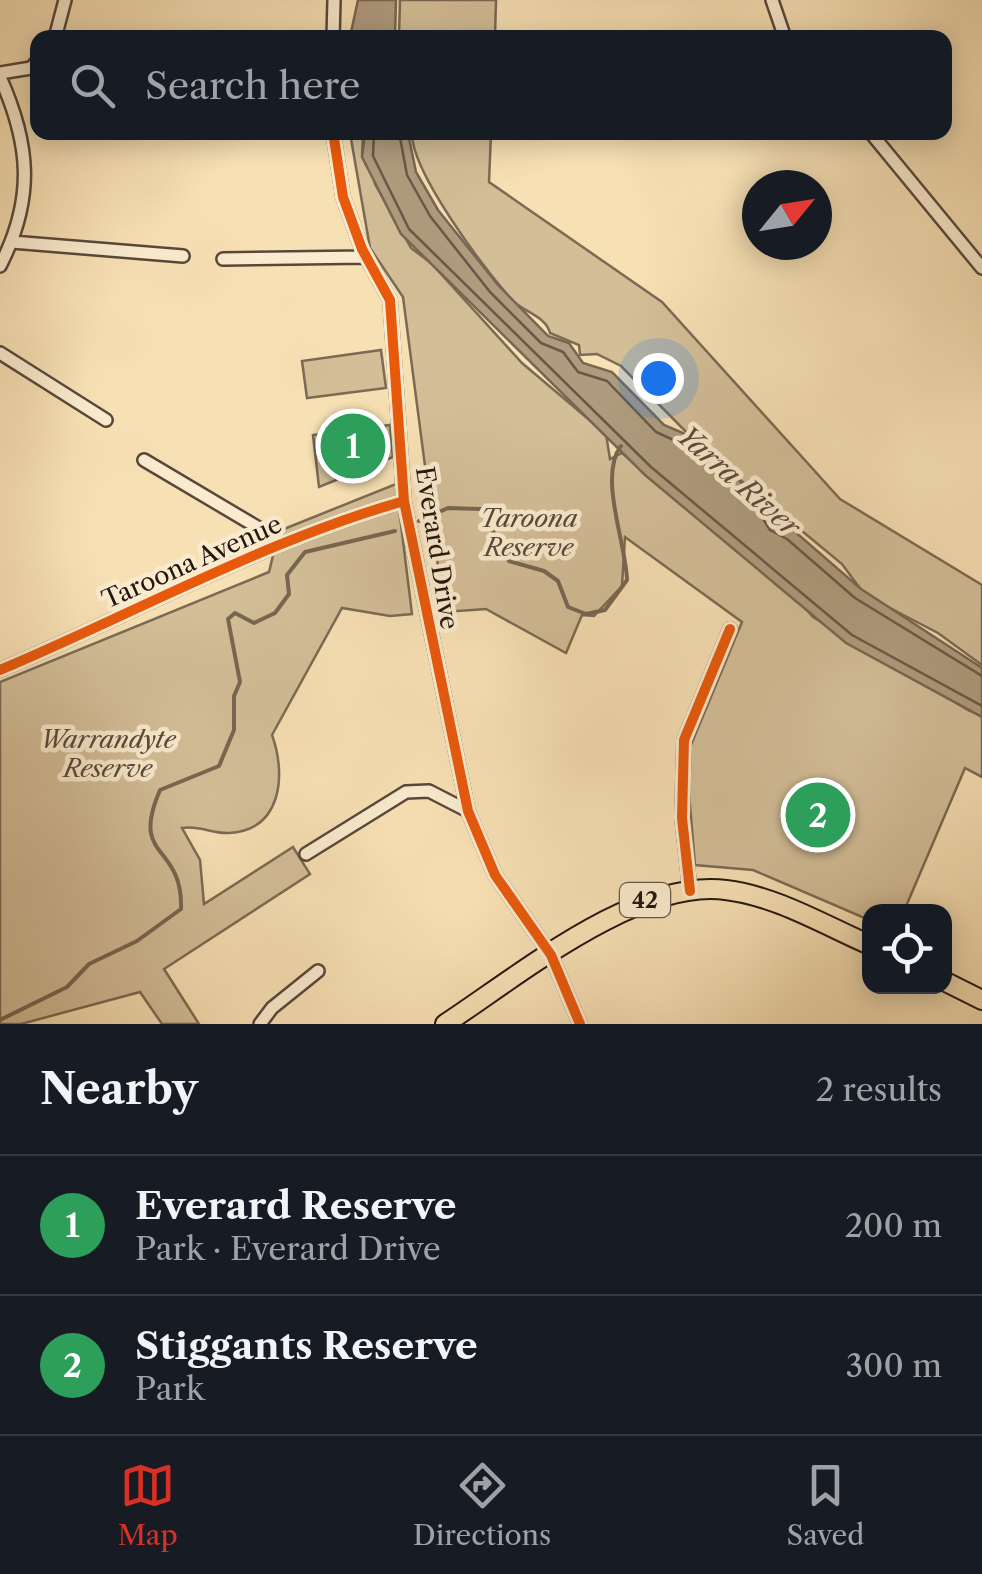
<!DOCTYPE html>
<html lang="en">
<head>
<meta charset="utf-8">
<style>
	body { margin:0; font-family:"Libre Caslon Text",serif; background:#20242c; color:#f1f3f6 }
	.controls { position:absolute; right:30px; bottom:30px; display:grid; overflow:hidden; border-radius:20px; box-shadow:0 5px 25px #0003 }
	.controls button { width:90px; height:90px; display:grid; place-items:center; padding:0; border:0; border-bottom:2px solid #363941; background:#171b24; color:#f1f3f6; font:50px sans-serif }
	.compass { position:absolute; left:742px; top:170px; width:90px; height:90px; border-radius:50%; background:#171b24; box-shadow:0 5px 25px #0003; rotate:60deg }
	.you { position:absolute; left:658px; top:378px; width:35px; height:35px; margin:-25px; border:8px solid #fff; border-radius:50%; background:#1a73e8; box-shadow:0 0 0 15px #1a73e833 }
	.badge { display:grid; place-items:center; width:65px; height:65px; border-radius:50%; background:#d93025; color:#fff; font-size:32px; font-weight:700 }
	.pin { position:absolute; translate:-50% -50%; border:5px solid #fff; box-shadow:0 2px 10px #0006 }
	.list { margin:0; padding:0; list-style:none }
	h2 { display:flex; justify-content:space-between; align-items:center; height:130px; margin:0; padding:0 40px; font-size:42px }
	h2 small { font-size:32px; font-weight:400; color:#9ea1a6 }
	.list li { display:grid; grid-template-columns:65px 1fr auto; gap:30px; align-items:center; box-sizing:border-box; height:140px; padding:0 40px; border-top:2px solid #363941 }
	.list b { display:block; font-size:38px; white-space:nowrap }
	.list p { margin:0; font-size:32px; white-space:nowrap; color:#9ea1a6 }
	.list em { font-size:32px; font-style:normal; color:#9ea1a6 }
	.icon { flex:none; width:55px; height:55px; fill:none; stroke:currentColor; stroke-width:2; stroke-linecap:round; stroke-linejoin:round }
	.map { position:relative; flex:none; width:982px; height:1024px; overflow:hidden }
	.search { position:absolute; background:#171b24; box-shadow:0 5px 25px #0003; left:30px; right:30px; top:30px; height:110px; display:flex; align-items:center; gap:25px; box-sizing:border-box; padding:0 35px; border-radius:20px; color:#9ea1a6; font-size:38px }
	.sheet { height:410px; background:#171b24 }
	nav { display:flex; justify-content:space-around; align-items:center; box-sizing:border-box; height:140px; border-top:2px solid #363941; background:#171b24; font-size:28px; color:#9ea1a6 }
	nav a { display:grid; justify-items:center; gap:5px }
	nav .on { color:#d93025 }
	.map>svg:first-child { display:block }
</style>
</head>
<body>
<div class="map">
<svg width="982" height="1024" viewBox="0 0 982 1024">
	<rect width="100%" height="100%" fill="#f7e0b4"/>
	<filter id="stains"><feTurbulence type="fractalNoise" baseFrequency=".002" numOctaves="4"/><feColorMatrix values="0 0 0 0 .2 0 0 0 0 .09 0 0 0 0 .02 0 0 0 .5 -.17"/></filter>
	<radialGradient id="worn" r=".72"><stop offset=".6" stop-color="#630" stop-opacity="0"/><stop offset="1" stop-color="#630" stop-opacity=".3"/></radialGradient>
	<path fill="#d3be98" stroke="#7b6a54" stroke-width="2.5" d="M400,0h96l-1,37h-96z
		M350,133h13l-1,23 13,16v12l36,64 20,15 91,100 84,71 4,25 12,-6 167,136 24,28 157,94 12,2v64l-17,-9 -61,143 -34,1 -1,8 -116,-50 -58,-5 -9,-108 56,-135 -117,-85 -3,49 -28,30 -12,-1 -16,38 -80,-44 -42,3 -41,-315 -33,-49z
		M412,133h79l-2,49 173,120 178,197 142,86v80l-44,-32 -73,-38 -23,-31 -138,-114 -83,-84 -24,-12 -17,1 -1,-10 -29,-12c-4,-17 -27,-21 -39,-34 -27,-31 -100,-127 -99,-166z
		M381,350l5,38 -79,10 -5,-37z
		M390,425l3,32 -74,30 -6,-52z
		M396,484l16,130 -22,2 -48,-8 -70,127c14,38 11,95 -43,98 -17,1 -29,-8 -47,-5l18,32 4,44 89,-57 17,27 -146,95 35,55h-37l-22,-32 -119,32h-21v-342l269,-110 10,-41z"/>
	<path fill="#af9b7d" stroke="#776652" stroke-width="2.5" d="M358,0h38l-1,37h-45z
		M365,133h43l8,39 22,38 60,75 50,51 21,7 14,20 29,9 52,53 19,8 82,70 11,19 17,8 68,59 121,79v49l-136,-74 -201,-168 -244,-241 -39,-77z"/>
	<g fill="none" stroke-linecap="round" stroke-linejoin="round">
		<path stroke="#695847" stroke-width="2.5" d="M374,132l-1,24 36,73 242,238 201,168 130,71
			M399,132l8,43 23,41 60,76 51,51 22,9 15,20 29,9 49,51 22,10 79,67 13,21 17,9 68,59 127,78"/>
		<path stroke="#776652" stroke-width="4" d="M419,521l29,-13 33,1 28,52 35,10 14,10 10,26 18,7 19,-4 22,-30c-1,-37 -29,-104 -6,-134
			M0,1020l67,-33 22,-23 48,-23 44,-32c2,-67 -52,-48 -21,-119l59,-24 15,-36v-34l6,-14 -12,-63 7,-6 19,10 21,-10 14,-19 -2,-19 18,-23 90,-21"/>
		<g stroke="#58483a" stroke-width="16">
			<path id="street" d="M772,0l13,38
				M55,38l10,-38
				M333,38l1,-38
				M0,73l31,-5 7,-8
				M0,77c30,67 35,121 0,189
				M333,132l10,65 19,52 28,51 14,201 64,310 27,64 56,80 29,69
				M870,132l112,136
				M12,242l171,14
				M223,259l142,-2
				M0,353l106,67
				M144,460l140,83
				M0,670c135,-57 264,-129 404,-169
				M306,854l100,-62 23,-1 39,20
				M690,891l-8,-73 2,-78 46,-111
				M260,1024l12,-16 46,-37"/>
		</g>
		<g stroke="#231611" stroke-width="22">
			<path id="primary" d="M944,981l38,19
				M445,1024c72,-47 192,-146 281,-134 50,6 98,35 144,55"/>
		</g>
		<use href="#street" stroke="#faebce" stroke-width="11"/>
		<use href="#primary" stroke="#f7e0b4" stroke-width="18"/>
		<g stroke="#faebce" stroke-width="16">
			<path id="cycleway" d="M333,132l10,65 19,52 28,51 14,201 64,310 27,64 56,80 29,69
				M0,670c135,-57 264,-129 404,-169
				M690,891l-8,-73 2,-78 46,-111"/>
		</g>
		<use href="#cycleway" stroke="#e8590c" stroke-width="10"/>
	</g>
	<g text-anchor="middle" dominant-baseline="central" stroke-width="9" stroke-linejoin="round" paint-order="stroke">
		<rect fill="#faebce" stroke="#64564a" stroke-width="2.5" x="620" y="883" width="50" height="34" rx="8"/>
		<g font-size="22" font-weight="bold" fill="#231611">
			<text x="645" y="900">42</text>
		</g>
		<g font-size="25" font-style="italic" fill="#58483a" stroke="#faebce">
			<text x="529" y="518">Taroona<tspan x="529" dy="29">Reserve</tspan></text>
			<text x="108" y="739">Warrandyte<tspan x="108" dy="29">Reserve</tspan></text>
		</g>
		<g font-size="25" fill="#231611" stroke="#faebce">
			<text transform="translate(437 548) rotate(81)">Everard Drive</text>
			<text transform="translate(192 562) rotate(-24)">Taroona Avenue</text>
		</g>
		<g font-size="28" font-style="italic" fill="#5b4b3c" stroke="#faebce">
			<text transform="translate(739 481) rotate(41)">Yarra River</text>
		</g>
	</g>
	<rect width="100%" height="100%" filter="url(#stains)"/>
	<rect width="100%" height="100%" fill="url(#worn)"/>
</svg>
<div class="controls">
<button><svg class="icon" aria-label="locate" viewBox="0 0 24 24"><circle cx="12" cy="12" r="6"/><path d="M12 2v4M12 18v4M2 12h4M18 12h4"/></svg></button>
</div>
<svg class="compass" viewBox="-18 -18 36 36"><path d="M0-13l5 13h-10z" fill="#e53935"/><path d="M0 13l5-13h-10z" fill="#9ea1a6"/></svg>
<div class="you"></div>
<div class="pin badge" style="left:353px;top:446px;background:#2e9e5b">1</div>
<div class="pin badge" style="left:818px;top:815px;background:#2e9e5b">2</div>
<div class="search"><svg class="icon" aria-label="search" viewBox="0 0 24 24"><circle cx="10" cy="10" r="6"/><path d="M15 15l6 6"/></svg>Search here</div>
</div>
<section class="sheet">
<h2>Nearby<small>2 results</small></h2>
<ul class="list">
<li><span class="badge" style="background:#2e9e5b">1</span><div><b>Everard Reserve</b><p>Park · Everard Drive</p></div><em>200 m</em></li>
<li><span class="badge" style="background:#2e9e5b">2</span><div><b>Stiggants Reserve</b><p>Park</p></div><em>300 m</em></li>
</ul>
</section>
<nav>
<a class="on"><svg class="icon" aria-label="map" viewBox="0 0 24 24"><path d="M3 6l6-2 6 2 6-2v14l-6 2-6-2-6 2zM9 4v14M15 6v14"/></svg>Map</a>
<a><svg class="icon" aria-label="directions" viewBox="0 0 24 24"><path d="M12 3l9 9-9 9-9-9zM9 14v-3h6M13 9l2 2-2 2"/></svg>Directions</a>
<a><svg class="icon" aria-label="saved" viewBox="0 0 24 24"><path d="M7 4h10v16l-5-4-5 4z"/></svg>Saved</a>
</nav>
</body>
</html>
